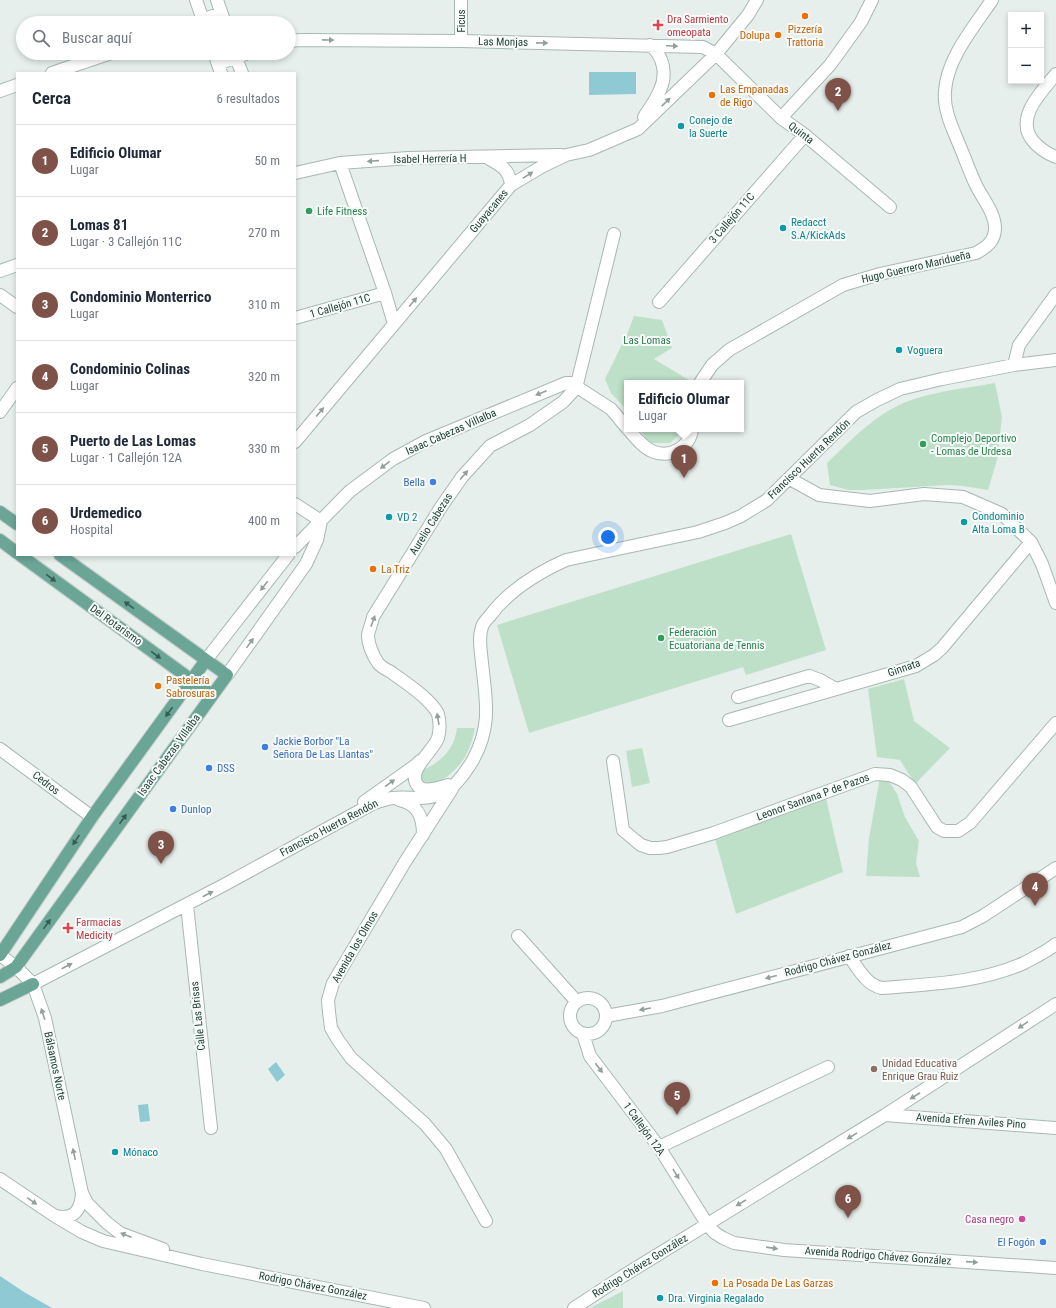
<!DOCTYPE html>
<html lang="es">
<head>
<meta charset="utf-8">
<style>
	body { margin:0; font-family:"Roboto Condensed",sans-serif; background:#f2f2f3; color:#1f2937 }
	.controls { position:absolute; right:12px; top:12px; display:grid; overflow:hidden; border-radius:0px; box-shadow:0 2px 6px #0003 }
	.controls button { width:36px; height:36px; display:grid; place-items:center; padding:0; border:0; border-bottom:1px solid #e0e1e3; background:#fff; color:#1f2937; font:20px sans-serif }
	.you { position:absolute; left:608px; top:537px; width:14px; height:14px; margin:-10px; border:3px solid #fff; border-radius:50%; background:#1a73e8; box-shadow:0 0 0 6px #1a73e833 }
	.badge { display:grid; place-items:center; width:26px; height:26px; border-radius:50%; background:#7f5249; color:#fff; font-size:13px; font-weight:700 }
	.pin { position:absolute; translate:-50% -33px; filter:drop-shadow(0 1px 2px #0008) }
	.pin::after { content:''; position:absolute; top:21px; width:14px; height:12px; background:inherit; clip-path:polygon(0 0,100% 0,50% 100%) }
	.popup { position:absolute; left:624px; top:380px; width:120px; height:52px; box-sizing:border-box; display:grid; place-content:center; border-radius:0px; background:#fff; filter:drop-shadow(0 1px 3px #0005); font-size:13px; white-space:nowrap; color:#747a83 }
	.popup b { font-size:15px; color:#1f2937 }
	.popup::after { content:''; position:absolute; left:50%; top:100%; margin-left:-8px; border:8px solid transparent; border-top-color:#fff }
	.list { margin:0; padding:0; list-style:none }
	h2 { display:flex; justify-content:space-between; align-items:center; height:52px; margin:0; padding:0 16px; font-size:17px }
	h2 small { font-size:13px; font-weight:400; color:#747a83 }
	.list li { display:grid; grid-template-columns:26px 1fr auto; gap:12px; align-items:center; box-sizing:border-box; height:72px; padding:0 16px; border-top:1px solid #e0e1e3 }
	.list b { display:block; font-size:15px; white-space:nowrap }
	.list p { margin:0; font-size:13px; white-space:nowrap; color:#747a83 }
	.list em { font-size:13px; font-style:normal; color:#747a83 }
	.icon { flex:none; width:22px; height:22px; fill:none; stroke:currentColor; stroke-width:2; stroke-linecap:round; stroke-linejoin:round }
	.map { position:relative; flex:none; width:1056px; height:1308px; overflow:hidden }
	.search { position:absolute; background:#fff; box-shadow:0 2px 6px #0003; left:16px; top:16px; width:280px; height:44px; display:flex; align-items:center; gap:10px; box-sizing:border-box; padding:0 14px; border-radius:22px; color:#747a83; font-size:15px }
	.panel { position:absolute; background:#fff; box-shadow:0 2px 6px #0003; left:16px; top:72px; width:280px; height:484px; border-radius:0px }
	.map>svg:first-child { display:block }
</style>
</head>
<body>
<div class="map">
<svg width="1056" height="1308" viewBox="0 0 1056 1308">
	<rect width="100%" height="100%" fill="#e6efeb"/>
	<path fill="#bfe0c8" d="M634,316l28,4 10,28 -18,11 35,21v3h-62v27l-16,-17 -6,-14 23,-47z
		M995,383l7,34 -5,43 -9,30 -25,-4 -15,-1 -85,5h-14l-19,-5 -3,-22c21,-20 41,-41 66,-55 30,-16 69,-19 102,-25z
		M640,429h45l-15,14h-21z
		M791,534l35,116 -80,25 -3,-8 -214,66 -32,-108z
		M904,679l10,42 36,27 -35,36 -15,-24 -23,-3 -9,-68z
		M457,728h18c-2,10 -5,20 -10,29 -10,15 -25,30 -44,25 0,-2 -1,-7 0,-9 2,-4 7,-5 10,-7 15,-9 24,-21 26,-38z
		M642,748l8,35 -18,4 -6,-36z
		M880,777l7,1 10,16 8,23 14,24 -3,22 4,14 -54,-1 3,-38z
		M825,794l18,78 -107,42 -22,-79z
		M623,1291v17h-33z"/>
	<path fill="#8ec9d4" d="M589,72h47v22l-47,1z
		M276,1062l9,13 -8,7 -9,-13z
		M148,1104l2,17 -10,1 -2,-17z
		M0,1276l24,16 28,16h-52z"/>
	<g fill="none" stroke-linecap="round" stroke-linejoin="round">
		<g stroke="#a8b8b2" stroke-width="14">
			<path id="minor" d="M196,0l8,23
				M217,0l8,23
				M194,23l27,-10
				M289,41l12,-1 160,1 242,6 13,7 65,64 24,17 85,72
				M461,41v-41
				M214,53l7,20
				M234,53l8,20
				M218,64l30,-11
				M52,73l59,-20
				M1056,74c-14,17 -42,44 -23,67 6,7 15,13 23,16
				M0,91l17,-6
				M644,117c5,-8 12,-17 16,-27 7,-15 4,-34 -10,-45
				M781,118l49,-53 31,-43 11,-22
				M486,157c14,8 23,11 25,28
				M340,163l45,130 9,31
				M295,173l45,-10 69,-5 152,-3
				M0,271l17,-6
				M0,295l17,12
				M659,302l146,-167
				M295,318l90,-25
				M1014,365l5,-20 37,-51
				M700,383l12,-18 17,-15 114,-65 37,-11 96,-21c11,-6 19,-12 19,-25 0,-16 -14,-31 -20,-45 -5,-11 -9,-22 -14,-34 -7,-18 -18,-38 -16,-58 2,-33 29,-64 47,-91
				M0,412l17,-24
				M628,429c7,8 15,19 26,23 17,6 36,-5 38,-23
				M295,442l216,-257 32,-19 23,-11 23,-5 49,-21 78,-75 32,-39 9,-15
				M790,479l29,16 51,6 54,-7 39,3 39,17 29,28 11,22 14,39
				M295,504l26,17
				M295,547l55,-56 43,-32 33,-18 140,-58h5l40,26 16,19
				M206,660l82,-105
				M227,675l79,-111 11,-24 4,-19
				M738,697l71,-21 11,4 16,9
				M729,720l187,-54 18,-11 8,-7 89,-106
				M0,749l92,68
				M613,761l10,69 13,11 5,4 9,3h9l8,-1 47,-14 161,-59 15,1 12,5 9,7 26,40 7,4h14l12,-8 86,-100
				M448,785c-7,2 -22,8 -29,2 -15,-15 14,-35 19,-49 2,-7 2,-16 0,-24 -2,-5 -7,-10 -11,-14 -11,-11 -24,-19 -36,-28 -4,-2 -10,-5 -13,-9 -5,-7 -10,-19 -10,-28 1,-6 4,-12 5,-18l68,-110 21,-30 28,-31 40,-21 33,-23 13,-14 38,-154
				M452,789l-47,73 -72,121 -5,17 1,12 2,16 7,12 13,18 74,66 21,25 40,72
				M399,800c19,4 24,17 24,35
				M364,802l52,-37 4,-4
				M187,905l24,223
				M518,936l59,66
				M0,955l16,12 17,17 12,34 37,175 5,10 20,20 13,10 43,16
				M849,956c9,12 17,29 33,32 48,-4 97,-5 142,-25 11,-6 22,-11 32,-19
				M33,984l189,-98 152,-83c6,-2 12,-4 18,-5 20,-2 34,4 53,-6 11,-6 22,-22 28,-32 19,-35 13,-59 9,-97 -1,-12 -4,-25 0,-36 1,-4 4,-7 7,-10 19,-26 48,-44 77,-57l132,-28 27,-9 16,-7 26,-16 89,-88 21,-12 23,-11 42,-10 72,-14 42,-5
				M570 1016a18 18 0 1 1 36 0a18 18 0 1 1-36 0Z
				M606,1016l56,-10 300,-79 21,-11 73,-48
				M583,1034l7,22 69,91 48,77 8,9 8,5 11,5 50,7 272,18
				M885,1115l171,13
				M659,1147l169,-80
				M0,1179l55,37 27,16 21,9 99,23 222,44
				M56,1216c18,4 25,-6 26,-23
				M574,1308l49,-32 262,-161 171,-111"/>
		</g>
		<g stroke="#c2cac8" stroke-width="14">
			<path id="major" d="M0,512l17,12
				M0,540l17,13
				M20,555l192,140
				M0,955l92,-138 114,-157
				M0,977l16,-10 211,-292 -167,-120
				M0,1000l33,-16"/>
		</g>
		<use href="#minor" stroke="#fff" stroke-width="12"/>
		<use href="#major" stroke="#6aa596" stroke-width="12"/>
	</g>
	<defs><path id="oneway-solid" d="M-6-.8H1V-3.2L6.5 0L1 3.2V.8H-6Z"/></defs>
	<g fill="#92a09c">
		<use href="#oneway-solid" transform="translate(328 40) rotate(1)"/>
		<use href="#oneway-solid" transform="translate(542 43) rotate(1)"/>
		<use href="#oneway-solid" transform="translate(672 46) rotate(2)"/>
		<use href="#oneway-solid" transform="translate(666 102) rotate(-44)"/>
		<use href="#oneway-solid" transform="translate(373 161) rotate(176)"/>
		<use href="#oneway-solid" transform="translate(528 175) rotate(-32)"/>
		<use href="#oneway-solid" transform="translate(413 302) rotate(-50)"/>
		<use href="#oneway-solid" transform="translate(541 393) rotate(157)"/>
		<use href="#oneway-solid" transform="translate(320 412) rotate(-50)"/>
		<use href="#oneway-solid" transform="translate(385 465) rotate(143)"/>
		<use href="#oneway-solid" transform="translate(464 475) rotate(-50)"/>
		<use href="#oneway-solid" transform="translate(264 586) rotate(128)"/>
		<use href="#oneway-solid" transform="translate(373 621) rotate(-70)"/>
		<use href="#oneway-solid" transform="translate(250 643) rotate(-54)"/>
		<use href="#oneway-solid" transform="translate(438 719) rotate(-100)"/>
		<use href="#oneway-solid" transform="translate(390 783) rotate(-36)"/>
		<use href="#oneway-solid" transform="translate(208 894) rotate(-28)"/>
		<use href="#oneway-solid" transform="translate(67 966) rotate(-27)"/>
		<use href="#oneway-solid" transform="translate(771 977) rotate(165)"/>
		<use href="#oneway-solid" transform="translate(645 1009) rotate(170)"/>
		<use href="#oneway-solid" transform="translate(43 1014) rotate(-108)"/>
		<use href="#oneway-solid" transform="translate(1023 1025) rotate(146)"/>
		<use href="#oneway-solid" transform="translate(599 1068) rotate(53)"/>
		<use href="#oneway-solid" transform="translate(915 1096) rotate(147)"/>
		<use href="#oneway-solid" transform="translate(852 1136) rotate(149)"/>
		<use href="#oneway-solid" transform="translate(74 1154) rotate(-102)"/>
		<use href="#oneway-solid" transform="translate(676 1174) rotate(58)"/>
		<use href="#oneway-solid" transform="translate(32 1201) rotate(34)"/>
		<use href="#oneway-solid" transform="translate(741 1203) rotate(149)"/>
		<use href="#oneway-solid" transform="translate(126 1235) rotate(-159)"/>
		<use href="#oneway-solid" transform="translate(772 1248) rotate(8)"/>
		<use href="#oneway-solid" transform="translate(972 1262) rotate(4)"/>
	</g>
	<g fill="#365b51">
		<use href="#oneway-solid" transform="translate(51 578) rotate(36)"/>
		<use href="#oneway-solid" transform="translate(129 605) rotate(-144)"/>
		<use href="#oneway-solid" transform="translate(156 655) rotate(36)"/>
		<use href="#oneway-solid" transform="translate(169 712) rotate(126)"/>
		<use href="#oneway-solid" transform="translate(123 819) rotate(-54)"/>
		<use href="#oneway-solid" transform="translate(76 840) rotate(124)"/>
		<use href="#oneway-solid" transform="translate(47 924) rotate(-54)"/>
	</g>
	<g fill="#e8710a" stroke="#f7fbf9" stroke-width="1.5">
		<circle cx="805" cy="16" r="4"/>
		<circle cx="778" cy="35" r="4"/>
		<circle cx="712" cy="95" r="4"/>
		<circle cx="373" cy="569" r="4"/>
		<circle cx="158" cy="686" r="4"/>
		<circle cx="715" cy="1283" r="4"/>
	</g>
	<g fill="#e0444e" stroke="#f7fbf9" stroke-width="1.5">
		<path d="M656 19h4v4h4v4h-4v4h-4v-4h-4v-4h4z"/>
		<path d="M66 922h4v4h4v4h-4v4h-4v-4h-4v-4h4z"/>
	</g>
	<g fill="#0f9aa8" stroke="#f7fbf9" stroke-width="1.5">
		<circle cx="681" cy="126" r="4"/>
		<circle cx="783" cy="228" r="4"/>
		<circle cx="899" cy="350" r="4"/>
		<circle cx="389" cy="517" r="4"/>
		<circle cx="964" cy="522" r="4"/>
		<circle cx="115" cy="1152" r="4"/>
		<circle cx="660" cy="1298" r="4"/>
	</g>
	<g fill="#2e9e5b" stroke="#f7fbf9" stroke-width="1.5">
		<circle cx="309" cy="211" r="4"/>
		<circle cx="923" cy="444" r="4"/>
		<circle cx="661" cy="638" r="4"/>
	</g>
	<g fill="#3f7fe0" stroke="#f7fbf9" stroke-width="1.5">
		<circle cx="433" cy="482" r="4"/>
		<circle cx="265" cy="747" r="4"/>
		<circle cx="209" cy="768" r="4"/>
		<circle cx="173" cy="809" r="4"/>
		<circle cx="1043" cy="1242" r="4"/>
	</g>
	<circle fill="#8d6e63" stroke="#f7fbf9" stroke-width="1.5" cx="874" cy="1069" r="4"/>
	<circle fill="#d1479c" stroke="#f7fbf9" stroke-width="1.5" cx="1022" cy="1219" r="4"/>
	<g text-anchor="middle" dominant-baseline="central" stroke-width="4" stroke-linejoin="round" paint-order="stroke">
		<g font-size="11" fill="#be3a42" stroke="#f7fbf9" text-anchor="start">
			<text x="667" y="19">Dra Sarmiento<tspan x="667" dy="13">omeopata</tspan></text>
			<text x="76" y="922">Farmacias<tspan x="76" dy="13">Medicity</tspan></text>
		</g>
		<g font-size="11" fill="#24423a" stroke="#f7fbf9">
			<text transform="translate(461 21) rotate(-90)">Ficus</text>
			<text transform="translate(503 42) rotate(1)">Las Monjas</text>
			<text transform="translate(801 133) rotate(37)">Quinta</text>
			<text transform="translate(430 159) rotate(-1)">Isabel Herrería H</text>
			<text transform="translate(489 211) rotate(-50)">Guayacanes</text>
			<text transform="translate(732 218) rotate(-49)">3 Callejón 11C</text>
			<text transform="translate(916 267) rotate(-13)">Hugo Guerrero Maridueña</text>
			<text transform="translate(340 306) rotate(-16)">1 Callejón 11C</text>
			<text transform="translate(451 432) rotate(-24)">Isaac Cabezas Villalba</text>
			<text transform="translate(809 459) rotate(-44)">Francisco Huerta Rendón</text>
			<text transform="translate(431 524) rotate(-58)">Aurelio Cabezas</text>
			<text transform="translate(116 625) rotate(36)">Del Rotarismo</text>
			<text transform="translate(904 668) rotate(-19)">Ginnata</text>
			<text transform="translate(169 755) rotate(-54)">Isaac Cabezas Villalba</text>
			<text transform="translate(46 783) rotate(37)">Cedros</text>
			<text transform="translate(813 797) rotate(-20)">Leonor Santana P de Pazos</text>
			<text transform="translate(329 828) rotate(-28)">Francisco Huerta Rendón</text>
			<text transform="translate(355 947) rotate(-60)">Avenida los Olmos</text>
			<text transform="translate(838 959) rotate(-15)">Rodrigo Chávez González</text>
			<text transform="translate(198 1016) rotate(-96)">Calle Las Brisas</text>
			<text transform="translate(55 1066) rotate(78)">Bálsamos Norte</text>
			<text transform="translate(971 1121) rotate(4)">Avenida Efren Aviles Pino</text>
			<text transform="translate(644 1129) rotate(54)">1 Callejón 12A</text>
			<text transform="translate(878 1256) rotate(4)">Avenida Rodrigo Chávez González</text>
			<text transform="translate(640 1266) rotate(-32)">Rodrigo Chávez González</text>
			<text transform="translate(313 1286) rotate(11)">Rodrigo Chávez González</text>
		</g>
		<g font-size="11" fill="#c56008" stroke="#f7fbf9" text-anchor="start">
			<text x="805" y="29" text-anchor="middle">Pizzería<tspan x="805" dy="13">Trattoria</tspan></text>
			<text x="770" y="35" text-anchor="end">Dolupa</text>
			<text x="720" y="89">Las Empanadas<tspan x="720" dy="13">de Rigo</tspan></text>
			<text x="381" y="569">La Triz</text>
			<text x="166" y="680">Pastelería<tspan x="166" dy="13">Sabrosuras</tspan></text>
			<text x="723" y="1283">La Posada De Las Garzas</text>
		</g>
		<g font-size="11" fill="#0d838f" stroke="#f7fbf9" text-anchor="start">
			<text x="689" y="120">Conejo de<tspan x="689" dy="13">la Suerte</tspan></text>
			<text x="791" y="222">Redacct<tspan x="791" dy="13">S.A/KickAds</tspan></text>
			<text x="907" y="350">Voguera</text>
			<text x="972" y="516">Condominio<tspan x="972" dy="13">Alta Loma B</tspan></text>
			<text x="397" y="517">VD 2</text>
			<text x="123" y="1152">Mónaco</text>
			<text x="668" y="1298">Dra. Virginia Regalado</text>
		</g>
		<g font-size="11" fill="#27864d" stroke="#f7fbf9" text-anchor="start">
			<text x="317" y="211">Life Fitness</text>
			<text x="931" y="438">Complejo Deportivo<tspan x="931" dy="13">- Lomas de Urdesa</tspan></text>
			<text x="669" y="632">Federación<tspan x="669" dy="13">Ecuatoriana de Tennis</tspan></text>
		</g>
		<g font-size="11" fill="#2d7a4b" stroke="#f7fbf9">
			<text x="647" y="340">Las Lomas</text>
		</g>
		<g font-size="11" fill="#366cbe" stroke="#f7fbf9" text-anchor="start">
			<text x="425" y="482" text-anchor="end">Bella</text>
			<text x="273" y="741">Jackie Borbor "La<tspan x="273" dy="13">Señora De Las Llantas"</tspan></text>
			<text x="217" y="768">DSS</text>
			<text x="181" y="809">Dunlop</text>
			<text x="1035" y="1242" text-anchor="end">El Fogón</text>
		</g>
		<g font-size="11" fill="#785e54" stroke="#f7fbf9" text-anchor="start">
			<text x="882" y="1063">Unidad Educativa<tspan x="882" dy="13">Enrique Grau Ruiz</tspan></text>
		</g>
		<g font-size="11" fill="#b23c85" stroke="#f7fbf9" text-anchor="end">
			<text x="1014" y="1219">Casa negro</text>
		</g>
	</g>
</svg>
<div class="controls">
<button>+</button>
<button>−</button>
</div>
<div class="you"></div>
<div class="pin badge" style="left:684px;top:478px">1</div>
<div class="popup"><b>Edificio Olumar</b>Lugar</div>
<div class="pin badge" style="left:838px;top:111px">2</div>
<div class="pin badge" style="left:161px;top:864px">3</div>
<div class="pin badge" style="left:1035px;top:906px">4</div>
<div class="pin badge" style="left:677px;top:1115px">5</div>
<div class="pin badge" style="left:848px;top:1218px">6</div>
<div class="search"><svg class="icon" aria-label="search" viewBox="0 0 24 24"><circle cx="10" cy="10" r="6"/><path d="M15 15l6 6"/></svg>Buscar aquí</div>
<section class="panel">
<h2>Cerca<small>6 resultados</small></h2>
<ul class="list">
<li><span class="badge">1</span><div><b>Edificio Olumar</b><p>Lugar</p></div><em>50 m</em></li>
<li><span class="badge">2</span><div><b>Lomas 81</b><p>Lugar · 3 Callejón 11C</p></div><em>270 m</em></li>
<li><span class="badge">3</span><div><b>Condominio Monterrico</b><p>Lugar</p></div><em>310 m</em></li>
<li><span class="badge">4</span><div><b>Condominio Colinas</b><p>Lugar</p></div><em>320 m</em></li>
<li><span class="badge">5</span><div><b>Puerto de Las Lomas</b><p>Lugar · 1 Callejón 12A</p></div><em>330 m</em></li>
<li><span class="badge">6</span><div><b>Urdemedico</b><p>Hospital</p></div><em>400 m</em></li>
</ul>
</section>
</div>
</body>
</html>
